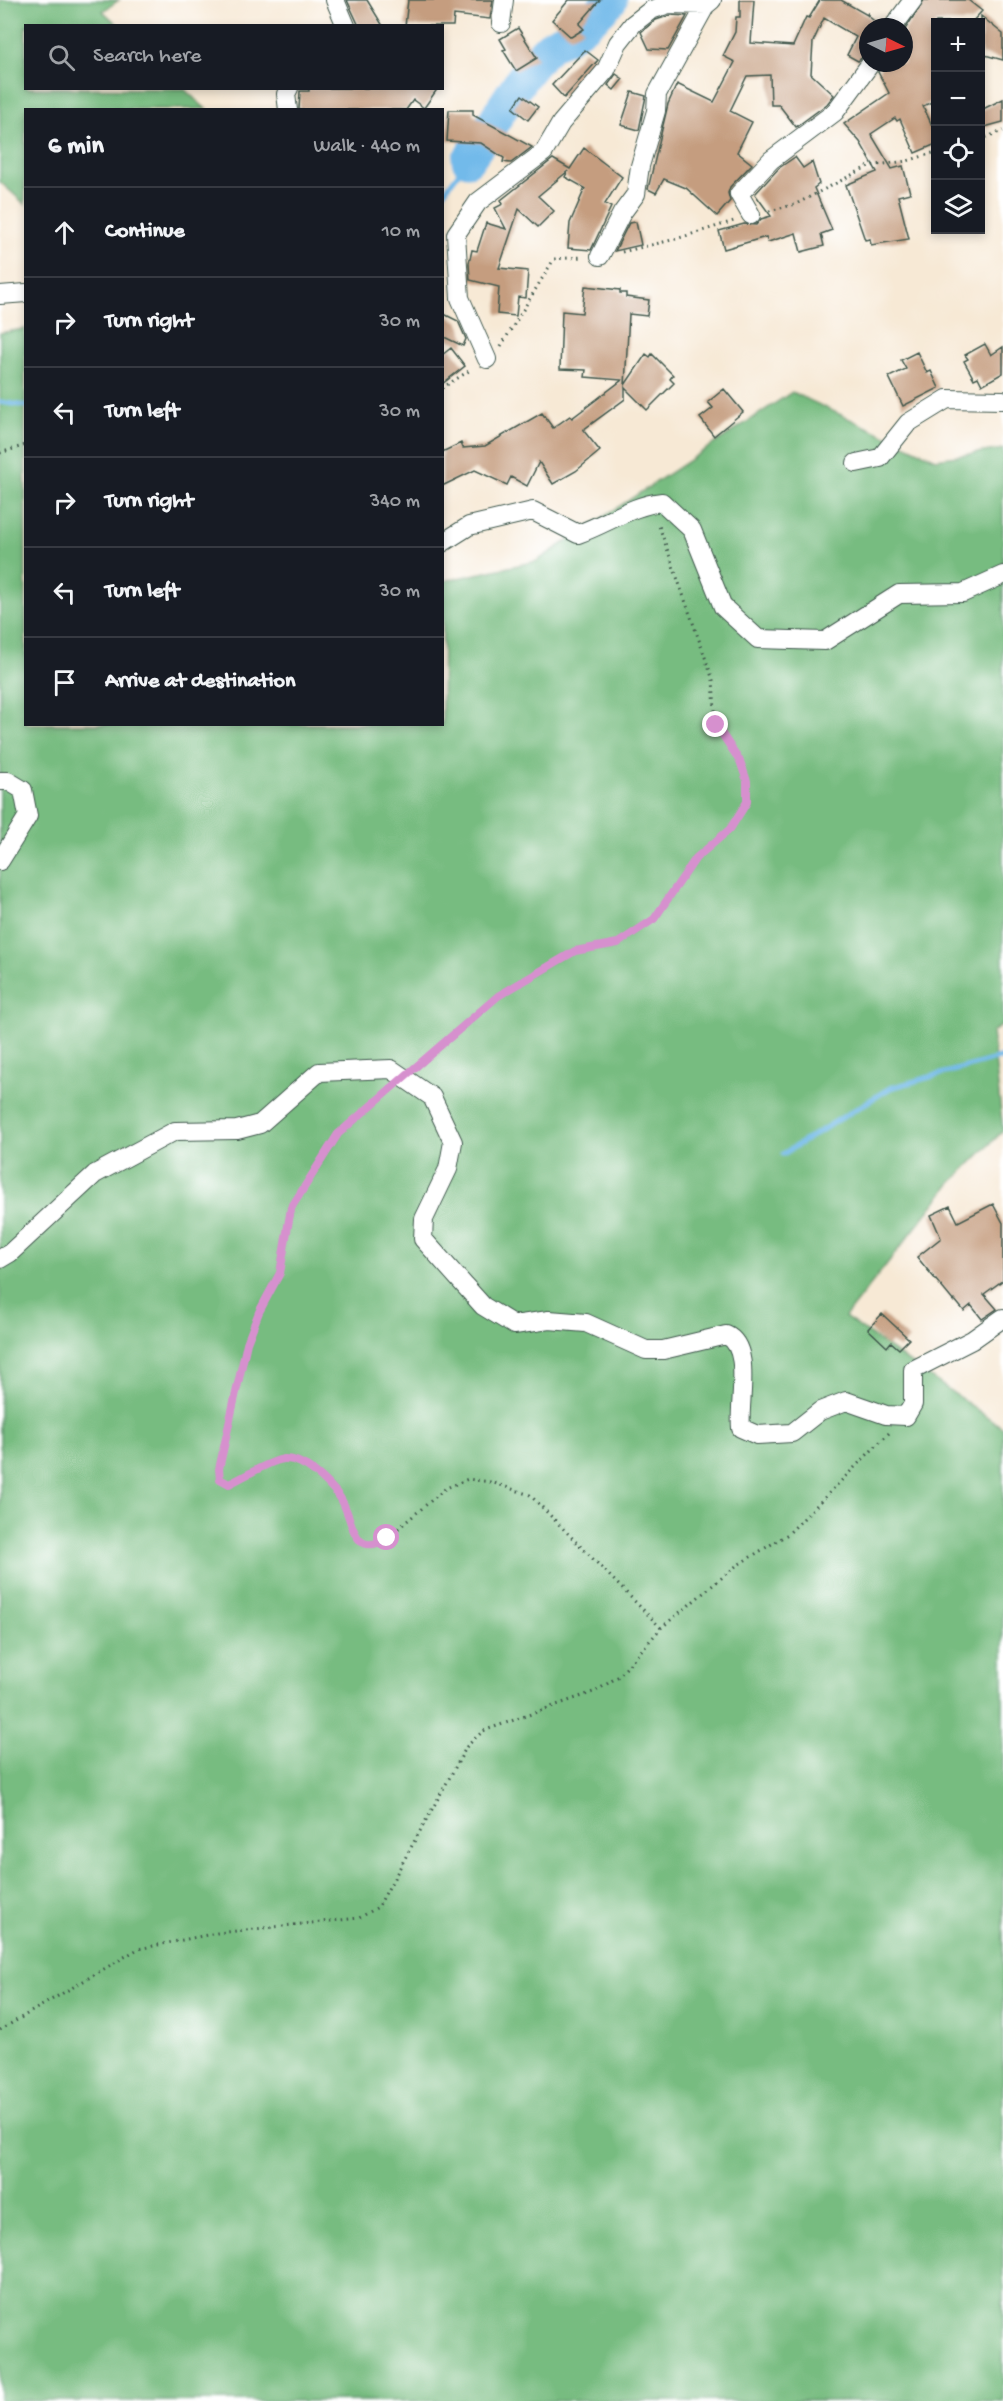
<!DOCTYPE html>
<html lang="en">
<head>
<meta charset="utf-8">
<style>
	body { margin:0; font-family:"Gochi Hand",sans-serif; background:#20242c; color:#f1f3f6 }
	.controls { position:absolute; right:18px; top:18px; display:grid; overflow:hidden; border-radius:0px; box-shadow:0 3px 9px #0003 }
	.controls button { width:54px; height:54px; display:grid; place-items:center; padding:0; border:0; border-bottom:2px solid #363941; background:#171b24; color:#f1f3f6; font:30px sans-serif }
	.compass { position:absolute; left:859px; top:18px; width:54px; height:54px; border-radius:50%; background:#171b24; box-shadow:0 3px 9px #0003; rotate:95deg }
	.stop { position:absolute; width:18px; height:18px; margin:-14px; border:4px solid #d690ce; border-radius:50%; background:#fff }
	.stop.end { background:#d690ce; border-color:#fff; box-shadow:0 2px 6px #0008 }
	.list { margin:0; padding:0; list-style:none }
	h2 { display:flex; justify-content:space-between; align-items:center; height:78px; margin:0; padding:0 24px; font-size:26px }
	h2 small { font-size:20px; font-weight:400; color:#9ea1a6 }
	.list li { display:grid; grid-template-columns:39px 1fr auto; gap:18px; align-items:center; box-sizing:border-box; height:90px; padding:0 24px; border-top:2px solid #363941 }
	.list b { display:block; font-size:22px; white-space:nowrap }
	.list em { font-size:20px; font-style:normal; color:#9ea1a6 }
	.icon { flex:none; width:33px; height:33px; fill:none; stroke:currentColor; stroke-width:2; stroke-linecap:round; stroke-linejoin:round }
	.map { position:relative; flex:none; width:1003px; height:2401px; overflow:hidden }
	.search { position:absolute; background:#171b24; box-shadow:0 3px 9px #0003; left:24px; top:24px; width:420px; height:66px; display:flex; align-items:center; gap:15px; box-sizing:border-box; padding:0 21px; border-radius:0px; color:#9ea1a6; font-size:22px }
	.panel { position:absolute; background:#171b24; box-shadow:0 3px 9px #0003; left:24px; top:108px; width:420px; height:618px; border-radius:0px }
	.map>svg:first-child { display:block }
</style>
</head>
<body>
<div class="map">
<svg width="1003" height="2401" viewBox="0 0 1003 2401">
	<rect width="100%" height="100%" fill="#fff"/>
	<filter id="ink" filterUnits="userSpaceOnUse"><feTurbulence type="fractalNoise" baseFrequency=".0167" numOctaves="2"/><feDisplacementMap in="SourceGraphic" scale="12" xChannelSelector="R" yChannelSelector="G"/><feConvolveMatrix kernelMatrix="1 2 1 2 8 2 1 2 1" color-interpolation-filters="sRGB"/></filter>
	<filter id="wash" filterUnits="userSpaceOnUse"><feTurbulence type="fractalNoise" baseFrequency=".008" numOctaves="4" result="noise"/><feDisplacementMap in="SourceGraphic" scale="24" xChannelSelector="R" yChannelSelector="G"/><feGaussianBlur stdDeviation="1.35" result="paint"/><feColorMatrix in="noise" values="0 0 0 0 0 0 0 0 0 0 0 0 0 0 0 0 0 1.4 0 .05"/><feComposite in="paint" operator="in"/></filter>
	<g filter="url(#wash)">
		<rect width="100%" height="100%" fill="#f7e9d5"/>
		<path fill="#77bc80" stroke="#4b7c5a" stroke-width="1.5" d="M0,0h119l-16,11 15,14 -92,1v62l158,1 22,20 -180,1 -1,94 -25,-22z
			M25,329l1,395h416l1,-143 94,-20 255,-169 144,67 67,-10v576l-11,7 11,99 -53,53 -105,133 158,111v973h-1003v-2068z"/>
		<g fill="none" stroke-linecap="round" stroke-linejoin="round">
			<path stroke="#72baea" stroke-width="5" d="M442,195l26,-35
				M0,402l26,4
				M783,1154l107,-66 113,-31"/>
			<path stroke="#72baea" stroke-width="33" d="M468,160c26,-35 49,-83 81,-113 5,-5 13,-6 20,-11 16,-10 29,-22 42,-36"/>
		</g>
		<g id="blocks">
			<path fill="#c59d7f" d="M347,0h20l16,26h-24z
				M408,0h85l-3,19 -36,-4 -1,11h-48z
				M569,0h31l-21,24 5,5 -13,8 -19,-17z
				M740,0h14l-3,43 42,3 13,-29 3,1 11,-18h21l26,15 1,-3v4l14,11h-14v25l-10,9 -11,-6 9,-18 -32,-19 -11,24 -2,32 23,21 -7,9 -31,23 -17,-22h-8l-1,-30 -23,1 -17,35 22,11 -15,30 15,12 -22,23 -2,6 2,8 -13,15 -31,-28 -22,-9 -8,14 -8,-4 20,-85 9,-20 37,18 21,-40 -12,-6 12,-24 1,-15h4z
				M924,0h44l14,11 -10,11h-36v78l-13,6 13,28v10l-21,9 -15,-34 -3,2 -2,-3 -24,16 21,35 11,-3 7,27 -12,3 11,43 -38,6 -1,-6 -5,1 -19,-55 31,-13 -17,-30 -16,-18 45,-31 -11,-21 4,-9h22v-32z
				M671,15l16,1 -19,34 -19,-1 -8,-17 15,-12z
				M981,16l22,18v26l-22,-6z
				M518,28l19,30 -21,13 -13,-21 3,-1 -6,-10z
				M585,50l13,10 -34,38 -12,-13z
				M616,74l7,5 -9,11 -6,-5z
				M309,88h129l-14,20 -11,-8 -7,10h-107l1,-19h9z
				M632,92l14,4 -7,34 -18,-5z
				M522,95l16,12 -10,13 -15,-12z
				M1003,99v23l-22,6v-18z
				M449,110h24v5l59,32 -21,16 -8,-1 1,-4 -23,-15 -34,-2z
				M584,148l38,29 -17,27 6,3 -20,43 -23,-2 2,-25 15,-35 -20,-11 3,-6 -30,25 16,15 -16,16 -19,-18 -20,59 29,3 -2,27 -8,-1 -2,19 -19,-2 2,-27 -29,-7 -1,-17 3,-13 5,1 9,-28 20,6 -11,-21 8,-4 -2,-4 52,-41 17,10z
				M795,157l8,11 9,-6 7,22 -5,4 18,42 -11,4 3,12 -23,6 -5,-19 -28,9 -2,-5 -42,12 -5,-18 25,-7 12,1 5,-6 10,-3 -16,-22 24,-26z
				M636,222l5,23 -26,6 14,-28z
				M585,286l35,4v3h6v4l23,3 -2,16 -18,-2 -4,71 21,-31 4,3 2,-3 21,21 -3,4 4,4 -27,27 -22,-22v11l-42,31 17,21 -24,20 -23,13 -14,-22 -12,24 -16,-9 -4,8 -32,-15 -33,16v-34l19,-9 2,5 22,-2 57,-33 11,15 17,-12 2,2 50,-38 -37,-3 1,-7 -26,-1 2,-58 20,2z
				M442,313l16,8 8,18 -3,7 -21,-10z
				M985,344l6,11 12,-8v26l-21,12 -4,-8 -4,2 -10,-18 4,-2 -3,-4z
				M451,348l14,18 -23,18v-29z
				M917,352l10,21 4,-2 8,17 -36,18 -14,-29 17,-8 -5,-9z
				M724,389l19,23 -29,24 -14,-18 13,-10 -5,-6z
				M993,1204l10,19v57l-19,14 13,15 -15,10 -11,-14 -7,6 -9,-11 -1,2 -37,-45 24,-19 -10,-23 19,-9 8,16z
				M882,1314l27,25 -10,10 -8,-7 -4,5 -19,-18z"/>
		</g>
	</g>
	<g filter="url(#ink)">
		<use href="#blocks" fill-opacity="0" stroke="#3f574c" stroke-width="1.5"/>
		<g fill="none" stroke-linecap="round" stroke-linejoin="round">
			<g stroke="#3f574c" stroke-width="20">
				<path id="minor" d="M335,0l11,26
					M501,23l3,-23
					M893,27l20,-27
					M288,110l-2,-16 3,-6
					M751,215l-12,-21 32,-34 64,-48 36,-49
					M600,256l22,-43 14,-19 4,-28 16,-55 1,-17 49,-89
					M0,295l26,-2
					M487,359l-27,-61 -4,-64 22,-32 66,-50 17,-29 45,-53 12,-27 15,-19 18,-14 18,-6 37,1 6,-5
					M856,463l24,-5 28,-35 39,-24 56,1
					M442,543l27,-17 64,-15 45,23c29,-10 54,-29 84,-32l30,28 31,77 35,32 67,2 74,-47 64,-1 40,-18
					M0,781h8l15,9 5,26 -28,45
					M0,1259l10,-6 85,-79 80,-43 62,-1 23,-6 59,-52 72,-3 41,28 21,45 -5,27 -24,50 -1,20 60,67 31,19 35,-5 37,3 60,27h17l63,-15c27,12 12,67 15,93l16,7 35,-2 28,-22 26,-10 40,14 20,1 7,-12v-34l59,-30 31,-22"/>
			</g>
			<path stroke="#3f574c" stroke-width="3" stroke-dasharray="1.5 4.5" stroke-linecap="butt" d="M980,139l23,-8
				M769,211l27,-7 73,-38 38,-5 29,-9
				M622,252l54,-13 58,-18
				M501,346l53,-87 28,-2
				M442,388l30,-19
				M0,453l26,-8
				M417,1067l81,-70 77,-46 43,-8 36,-24 42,-61 34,-29 17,-27v-21l-7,-20 -24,-36 -3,-45 -55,-157
				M391,1089l-53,45 -47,74 -11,65 -21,39 -12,31 -28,126 1,10 9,5c13,-6 42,-24 55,-25 20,-1 43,22 55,37 15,19 11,65 48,42l59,-50 22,-9 23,3 39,13 131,133
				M0,2030l138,-81 79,-16 142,-15 19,-11 89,-161 16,-15 113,-40 23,-15 42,-48 75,-62 52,-32 102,-102"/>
			<use href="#minor" stroke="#fff" stroke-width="18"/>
		</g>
	</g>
	<g fill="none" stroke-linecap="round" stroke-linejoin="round" filter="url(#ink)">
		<path stroke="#d690ce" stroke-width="8" d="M387,1538c-37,23 -33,-23 -48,-42 -12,-15 -35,-38 -55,-37 -13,1 -42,19 -55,25l-9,-5 -1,-10 28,-126 12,-31 21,-39 11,-65 47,-74 160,-138 77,-45 43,-8 36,-24 42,-61 34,-29 17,-27v-21l-7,-20 -24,-36"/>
	</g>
</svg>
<div class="controls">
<button>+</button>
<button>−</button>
<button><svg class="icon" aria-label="locate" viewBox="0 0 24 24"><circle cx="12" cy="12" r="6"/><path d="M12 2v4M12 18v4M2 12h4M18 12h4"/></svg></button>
<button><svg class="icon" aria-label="layers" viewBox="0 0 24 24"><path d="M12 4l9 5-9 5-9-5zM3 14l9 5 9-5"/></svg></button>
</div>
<svg class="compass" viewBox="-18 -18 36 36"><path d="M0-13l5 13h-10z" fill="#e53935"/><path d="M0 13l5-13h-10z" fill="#9ea1a6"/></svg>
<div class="stop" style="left:387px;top:1538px"></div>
<div class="stop end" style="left:716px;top:725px"></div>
<div class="search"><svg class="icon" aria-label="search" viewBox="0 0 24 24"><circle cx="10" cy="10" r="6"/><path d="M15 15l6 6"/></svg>Search here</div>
<section class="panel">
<h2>6 min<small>Walk · 440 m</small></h2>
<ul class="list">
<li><svg class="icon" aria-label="ahead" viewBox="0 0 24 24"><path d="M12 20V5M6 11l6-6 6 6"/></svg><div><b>Continue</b></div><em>10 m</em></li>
<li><svg class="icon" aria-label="right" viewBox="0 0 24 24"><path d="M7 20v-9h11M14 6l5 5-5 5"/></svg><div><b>Turn right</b></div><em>30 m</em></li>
<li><svg class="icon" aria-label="left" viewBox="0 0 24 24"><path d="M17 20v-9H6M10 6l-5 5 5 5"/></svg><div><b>Turn left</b></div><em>30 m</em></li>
<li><svg class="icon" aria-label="right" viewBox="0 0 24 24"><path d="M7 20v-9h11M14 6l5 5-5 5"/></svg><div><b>Turn right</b></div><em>340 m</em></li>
<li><svg class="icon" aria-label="left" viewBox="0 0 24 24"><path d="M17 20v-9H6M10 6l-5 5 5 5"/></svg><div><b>Turn left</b></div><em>30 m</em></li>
<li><svg class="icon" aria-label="arrive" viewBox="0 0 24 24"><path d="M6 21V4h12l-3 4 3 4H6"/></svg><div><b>Arrive at destination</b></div></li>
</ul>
</section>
</div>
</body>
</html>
